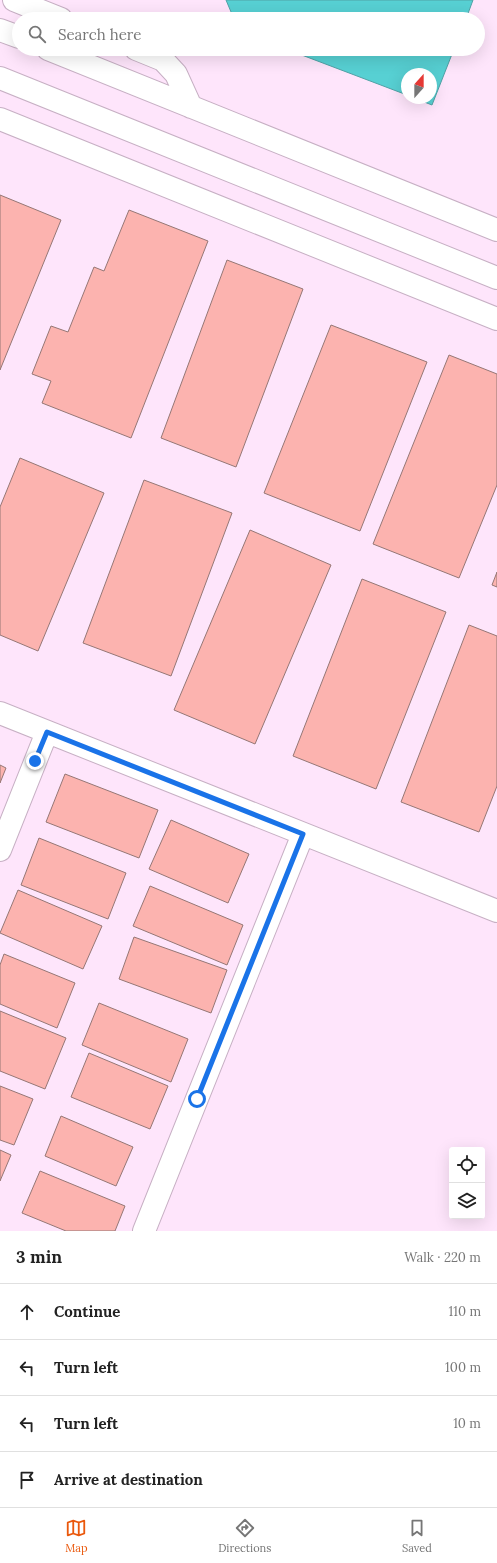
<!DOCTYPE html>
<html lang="en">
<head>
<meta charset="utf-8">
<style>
	body { margin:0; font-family:Lora,serif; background:#f6f6f6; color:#222 }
	.controls { position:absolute; right:12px; bottom:12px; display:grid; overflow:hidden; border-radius:4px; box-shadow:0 4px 16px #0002 }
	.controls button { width:36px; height:36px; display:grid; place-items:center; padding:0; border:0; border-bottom:1px solid #e0e0e0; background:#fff; color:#222; font:20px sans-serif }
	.compass { position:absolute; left:401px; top:68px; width:36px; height:36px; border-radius:50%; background:#fff; box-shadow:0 4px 16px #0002; rotate:21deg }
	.stop { position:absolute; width:12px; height:12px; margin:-9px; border:3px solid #1a73e8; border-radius:50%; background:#fff }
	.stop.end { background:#1a73e8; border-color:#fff; box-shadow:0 1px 4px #0008 }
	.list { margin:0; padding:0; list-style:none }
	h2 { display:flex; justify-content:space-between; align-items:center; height:52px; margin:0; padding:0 16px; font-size:17px }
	h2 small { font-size:13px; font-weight:400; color:#767676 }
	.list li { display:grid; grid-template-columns:26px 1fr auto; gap:12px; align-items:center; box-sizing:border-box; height:56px; padding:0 16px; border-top:1px solid #e0e0e0 }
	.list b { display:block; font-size:15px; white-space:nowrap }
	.list em { font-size:13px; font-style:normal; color:#767676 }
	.icon { flex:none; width:22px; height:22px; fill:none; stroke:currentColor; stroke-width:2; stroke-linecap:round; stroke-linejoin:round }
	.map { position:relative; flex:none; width:497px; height:1231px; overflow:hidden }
	.search { position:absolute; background:#fff; box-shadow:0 4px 16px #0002; left:12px; right:12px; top:12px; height:44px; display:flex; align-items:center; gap:10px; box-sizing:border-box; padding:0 14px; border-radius:22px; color:#767676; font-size:15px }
	.sheet { height:276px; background:#fff }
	nav { display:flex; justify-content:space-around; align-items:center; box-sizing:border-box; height:56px; border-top:1px solid #e0e0e0; background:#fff; font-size:11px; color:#767676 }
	nav a { display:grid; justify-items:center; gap:2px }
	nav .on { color:#ea580c }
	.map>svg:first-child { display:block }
</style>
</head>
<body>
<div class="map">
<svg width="497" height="1231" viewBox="0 0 497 1231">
	<rect width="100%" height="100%" fill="#fee5fb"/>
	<path fill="#57d0d3" stroke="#50a2a6" d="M226,0h247l-7,19h-232z
		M286,49h168l-22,56 -18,-7h17v-24h-24v21z"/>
	<path fill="#fcb3af" stroke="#957775" d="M0,195l61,25 -61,150z
		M129,210l79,31 -77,197 -89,-35 9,-22 -19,-7 19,-48 17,6 26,-65 10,4z
		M227,260l76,29 -67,178 -75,-29z
		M331,325l96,37 -67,169 -96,-38z
		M449,355l48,19v111l-38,93 -86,-34z
		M20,458l84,35 -66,158 -38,-16v-128z
		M144,480l88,33 -61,163 -88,-33z
		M250,530l81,35 -76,179 -81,-34z
		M497,572v15l-5,-2z
		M362,579l84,33 -70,177 -83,-33z
		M469,625l28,11v150l-18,46 -78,-30z
		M0,765l6,3 -6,15z
		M65,774l93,36 -19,48 -93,-36z
		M171,820l78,34 -21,49 -79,-34z
		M39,838l87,35 -18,46 -87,-34z
		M150,886l93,39 -16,40 -94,-39z
		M18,890l84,36 -19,43 -83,-36z
		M134,937l93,33 -16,43 -92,-34z
		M4,954l71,29 -18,45 -57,-24v-39z
		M99,1003l89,36 -17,43 -89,-37z
		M0,1011l66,27 -21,51 -45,-18z
		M89,1053l79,33 -18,43 -79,-32z
		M0,1086l33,13 -19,46 -14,-5z
		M61,1116l72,31 -17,39 -71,-30z
		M0,1150l11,5 -11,26z
		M40,1171l85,35 -10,25h-49l-44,-18z"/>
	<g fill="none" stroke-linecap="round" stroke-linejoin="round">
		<g stroke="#c7b0c4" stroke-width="24">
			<path id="minor" d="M14,0l47,19
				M0,30l19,7
				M48,49l449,181
				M136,49l27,11 13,14 15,33
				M0,78l497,200
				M0,119l497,200
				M0,713l497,198
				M0,850l47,-118
				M144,1231l159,-397"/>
		</g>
		<use href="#minor" stroke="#fff" stroke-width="22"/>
	</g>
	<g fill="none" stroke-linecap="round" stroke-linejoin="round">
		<path stroke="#1a73e8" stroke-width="5" d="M35,761l12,-29 256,102 -106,265"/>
	</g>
</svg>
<div class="controls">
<button><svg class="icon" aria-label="locate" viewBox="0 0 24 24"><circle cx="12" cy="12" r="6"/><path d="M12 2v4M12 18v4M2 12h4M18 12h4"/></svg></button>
<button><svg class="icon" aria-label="layers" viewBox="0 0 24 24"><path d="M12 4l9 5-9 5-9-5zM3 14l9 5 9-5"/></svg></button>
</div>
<svg class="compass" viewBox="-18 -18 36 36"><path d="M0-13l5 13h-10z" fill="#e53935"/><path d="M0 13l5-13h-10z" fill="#767676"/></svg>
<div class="stop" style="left:197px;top:1099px"></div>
<div class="stop end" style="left:35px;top:761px"></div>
<div class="search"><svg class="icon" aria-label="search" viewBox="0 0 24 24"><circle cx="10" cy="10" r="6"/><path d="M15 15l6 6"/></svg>Search here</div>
</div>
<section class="sheet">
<h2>3 min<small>Walk · 220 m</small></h2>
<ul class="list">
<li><svg class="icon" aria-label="ahead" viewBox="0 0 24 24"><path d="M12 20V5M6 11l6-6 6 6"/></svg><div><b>Continue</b></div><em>110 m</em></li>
<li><svg class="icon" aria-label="left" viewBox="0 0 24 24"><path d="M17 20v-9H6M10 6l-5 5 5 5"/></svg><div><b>Turn left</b></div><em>100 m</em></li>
<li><svg class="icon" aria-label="left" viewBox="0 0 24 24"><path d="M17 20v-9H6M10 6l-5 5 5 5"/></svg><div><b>Turn left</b></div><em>10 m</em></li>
<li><svg class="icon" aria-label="arrive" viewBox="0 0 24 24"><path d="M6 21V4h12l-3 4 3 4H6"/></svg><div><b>Arrive at destination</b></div></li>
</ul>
</section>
<nav>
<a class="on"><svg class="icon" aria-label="map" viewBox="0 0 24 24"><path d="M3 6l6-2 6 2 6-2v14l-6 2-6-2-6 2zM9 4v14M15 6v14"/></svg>Map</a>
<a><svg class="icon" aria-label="directions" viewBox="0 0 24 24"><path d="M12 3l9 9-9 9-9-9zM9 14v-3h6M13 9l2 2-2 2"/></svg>Directions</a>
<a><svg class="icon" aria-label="saved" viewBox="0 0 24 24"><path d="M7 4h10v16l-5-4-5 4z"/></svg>Saved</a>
</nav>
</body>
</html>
